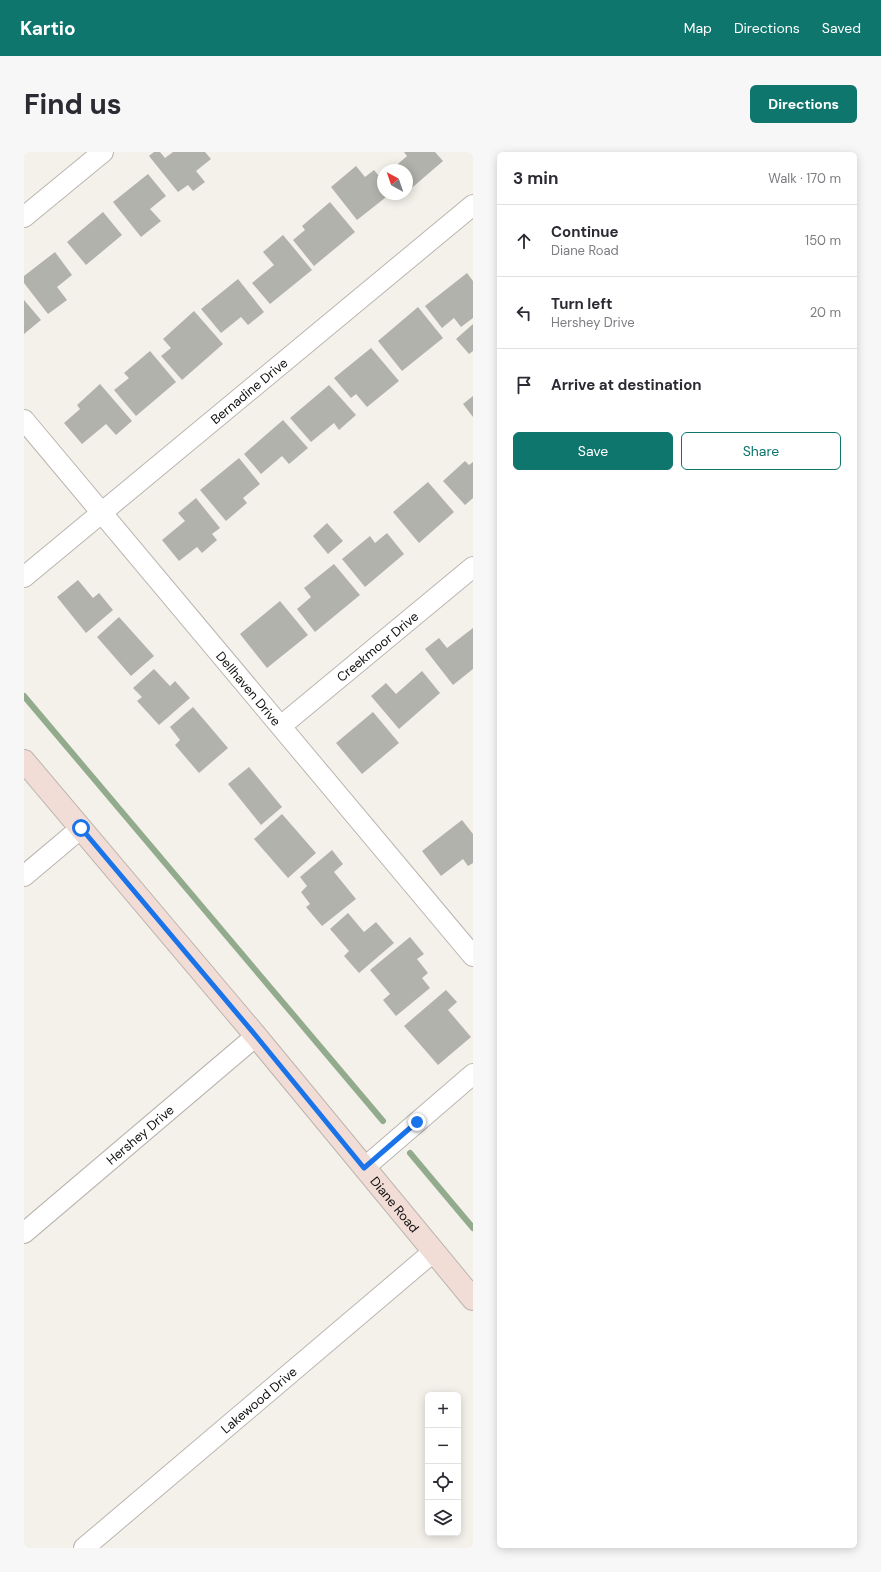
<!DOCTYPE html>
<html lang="en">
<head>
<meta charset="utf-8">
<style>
	body { margin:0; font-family:"DM Sans",sans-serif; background:#f7f7f7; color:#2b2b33 }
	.controls { position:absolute; right:12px; bottom:12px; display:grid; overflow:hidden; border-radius:6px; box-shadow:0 2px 10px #0003 }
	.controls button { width:36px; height:36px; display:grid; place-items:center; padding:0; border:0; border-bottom:1px solid #e1e1e2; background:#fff; color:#2b2b33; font:20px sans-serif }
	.compass { position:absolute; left:353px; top:12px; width:36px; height:36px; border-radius:50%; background:#fff; box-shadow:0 2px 10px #0003; rotate:320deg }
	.stop { position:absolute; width:12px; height:12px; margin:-9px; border:3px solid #1a73e8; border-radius:50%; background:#fff }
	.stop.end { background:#1a73e8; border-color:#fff; box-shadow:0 1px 4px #0008 }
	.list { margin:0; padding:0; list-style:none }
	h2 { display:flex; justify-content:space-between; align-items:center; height:52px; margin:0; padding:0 16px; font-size:17px }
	h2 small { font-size:13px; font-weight:400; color:#7c7c81 }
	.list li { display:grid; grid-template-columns:26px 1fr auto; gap:12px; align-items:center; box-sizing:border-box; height:72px; padding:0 16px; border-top:1px solid #e1e1e2 }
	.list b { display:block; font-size:15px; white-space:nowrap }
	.list p { margin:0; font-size:13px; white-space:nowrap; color:#7c7c81 }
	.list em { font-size:13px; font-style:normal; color:#7c7c81 }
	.actions { display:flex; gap:8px; padding:12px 16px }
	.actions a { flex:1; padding:9px 0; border:1px solid #0f766e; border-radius:6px; text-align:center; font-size:14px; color:#0f766e }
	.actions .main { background:#0f766e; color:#fff }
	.icon { flex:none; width:22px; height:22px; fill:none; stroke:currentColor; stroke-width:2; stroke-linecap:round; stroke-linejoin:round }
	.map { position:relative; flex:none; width:449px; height:1396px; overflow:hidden; border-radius:6px }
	header { display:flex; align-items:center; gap:24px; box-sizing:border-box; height:56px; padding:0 20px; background:#0f766e; color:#fff }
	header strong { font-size:19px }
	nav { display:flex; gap:22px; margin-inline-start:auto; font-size:14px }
	.intro { display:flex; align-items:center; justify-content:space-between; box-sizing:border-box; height:96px; padding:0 24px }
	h1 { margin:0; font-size:28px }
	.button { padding:10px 18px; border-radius:6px; background:#0f766e; color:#fff; font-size:14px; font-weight:700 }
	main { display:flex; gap:24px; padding:0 24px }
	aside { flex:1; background:#fff; border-radius:6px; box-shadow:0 2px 10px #0003 }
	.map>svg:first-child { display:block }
</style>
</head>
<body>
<header>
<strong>Kartio</strong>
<nav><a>Map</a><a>Directions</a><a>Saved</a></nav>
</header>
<div class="intro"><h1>Find us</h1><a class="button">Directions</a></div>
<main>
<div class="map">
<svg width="449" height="1396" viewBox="0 0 449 1396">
	<rect width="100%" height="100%" fill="#f4f0ea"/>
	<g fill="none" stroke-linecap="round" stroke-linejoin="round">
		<path stroke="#92ab8d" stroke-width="6" d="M0,544l359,425
			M386,1001l63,75"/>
	</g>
	<path fill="#b2b2ac" d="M130,0h6l5,6 8,-6h32l6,7 -15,12 9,11 -12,9 -5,-6 -10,7 -29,-36z
		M380,0h31l8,9 -36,31v-22h-16l16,-14z
		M332,14l9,11 9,-7 9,11v13h7l-33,26 -26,-33z
		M124,22l18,22 -16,13 11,12 -20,16 -28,-35z
		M306,50l25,30 -41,34 -21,-26 12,-10 -3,-4z
		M79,60l19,23 -36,30 -19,-23z
		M259,83l29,35 -42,34 -18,-21 22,-18 -11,-13z
		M31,100l17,23 -15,12 10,13 -19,14 -24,-31v-7z
		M443,121l6,8v37l-12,9 -7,-9 -12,10 -17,-22z
		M214,127l26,33 -16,13 -7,-8 -20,16 -20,-24z
		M0,148l17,20 -17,14z
		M394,155l25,31 -41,33 -24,-30z
		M170,159l29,33 -41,36 -21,-24 10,-8 -8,-9z
		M449,172v27l-4,3 -13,-15z
		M347,196l28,33 -32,26 -11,-13 -5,4 -17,-20z
		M126,199l26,31 -40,34 -22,-26 15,-12 -5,-5z
		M76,232l32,37 -16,14 -10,-11 -24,20 -18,-21 16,-14 -3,-4z
		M305,233l27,30 -17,15 -5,-7 -23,19 -21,-24z
		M449,244v21l-10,-13z
		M259,268l25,28 -19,16 -7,-8 -21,18 -17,-20z
		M215,306l21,26 -17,14 4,5 -21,18 -26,-31z
		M441,309l4,4 4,-3v36l-8,7 -22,-24z
		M404,330l26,30 -35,31 -26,-31z
		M172,346l24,30 -8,6 5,6 -15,13 -5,-6 -18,14 -17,-21 23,-19 -7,-8z
		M303,371l16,18 -15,13 -15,-18z
		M363,381l17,21 -39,33 -23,-28 28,-23 5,7z
		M310,412l26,31 -45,37 -18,-23 14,-12 -7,-9z
		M54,428l15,18 6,-5 14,17 -27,23 -29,-36z
		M256,449l28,34 -41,33 -27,-34z
		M95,465l35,39 -23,20 -34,-39z
		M449,476v41l-20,16 -28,-36 14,-11 8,10z
		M130,517l16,17 5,-5 15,17 -31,27 -22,-24 5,-4 -9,-9z
		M398,519l18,22 -41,36 -28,-33 15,-13 10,11z
		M169,555l35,41 -29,25 -24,-28 5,-5 -10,-13z
		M349,560l26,31 -37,31 -26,-31z
		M225,615l33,40 -21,18 -33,-41z
		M258,662l34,39 -28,25 -34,-39z
		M438,668l11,14v29l-5,3 -5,-7 -22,17 -19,-25z
		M308,698l11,14 -9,8 22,27 -34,27 -16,-19 4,-3 -9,-12 6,-6 -7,-9z
		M324,761l16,19 12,-10 18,21 -35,30 -15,-17 5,-5 -19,-22z
		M386,785l14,17 -7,5 11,14 -6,5 8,10 -34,28 -13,-16 7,-6 -20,-24z
		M422,838l11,12 -9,8 23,27 -33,28 -34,-39z"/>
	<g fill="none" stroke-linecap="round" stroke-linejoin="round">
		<g stroke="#bab5b0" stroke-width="22">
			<g id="street">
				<path d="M0,65l79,-65"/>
				<path id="s1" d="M0,268l449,536"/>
				<path id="s2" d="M0,425l449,-372"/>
				<path id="s3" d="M257,574l192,-159"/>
				<path d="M0,724l57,-48"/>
				<path d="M340,1016l109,-94"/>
				<path id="s4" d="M0,1081l232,-197"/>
				<path id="s5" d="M60,1396l349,-296"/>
			</g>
		</g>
		<g stroke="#bab5b0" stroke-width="24">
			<g id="secondary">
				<path id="s6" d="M0,609l232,275 217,263"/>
			</g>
		</g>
		<use href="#street" stroke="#fff" stroke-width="20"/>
		<use href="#secondary" stroke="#f2dcd6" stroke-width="22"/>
	</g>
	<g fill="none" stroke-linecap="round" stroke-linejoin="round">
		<path stroke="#1a73e8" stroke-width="5" d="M57,676l175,208 108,132 53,-46"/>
	</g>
	<g text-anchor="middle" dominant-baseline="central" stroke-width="3" stroke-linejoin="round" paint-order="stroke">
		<g font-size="13" fill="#0f0e0c" stroke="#fff">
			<text stroke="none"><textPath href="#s2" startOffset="292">Bernadine Drive</textPath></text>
			<text stroke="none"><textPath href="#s3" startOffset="125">Creekmoor Drive</textPath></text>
			<text stroke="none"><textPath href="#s1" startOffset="350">Dellhaven Drive</textPath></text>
			<text stroke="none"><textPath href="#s4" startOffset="152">Hershey Drive</textPath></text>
			<text stroke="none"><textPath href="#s6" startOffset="578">Diane Road</textPath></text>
			<text stroke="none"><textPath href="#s5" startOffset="229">Lakewood Drive</textPath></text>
		</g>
	</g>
</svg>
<div class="controls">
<button>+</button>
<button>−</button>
<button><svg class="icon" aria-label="locate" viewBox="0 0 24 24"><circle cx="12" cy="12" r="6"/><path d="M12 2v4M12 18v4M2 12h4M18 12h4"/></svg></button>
<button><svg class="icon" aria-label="layers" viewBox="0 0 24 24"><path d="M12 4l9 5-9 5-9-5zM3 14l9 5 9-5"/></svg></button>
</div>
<svg class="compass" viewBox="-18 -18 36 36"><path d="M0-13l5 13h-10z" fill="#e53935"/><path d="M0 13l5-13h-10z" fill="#7c7c81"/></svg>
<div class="stop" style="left:57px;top:676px"></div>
<div class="stop end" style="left:393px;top:970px"></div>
</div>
<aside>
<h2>3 min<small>Walk · 170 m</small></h2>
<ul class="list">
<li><svg class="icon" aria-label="ahead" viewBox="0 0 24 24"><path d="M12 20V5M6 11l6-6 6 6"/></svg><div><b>Continue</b><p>Diane Road</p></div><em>150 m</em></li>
<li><svg class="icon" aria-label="left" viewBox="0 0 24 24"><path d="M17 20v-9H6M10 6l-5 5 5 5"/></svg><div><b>Turn left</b><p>Hershey Drive</p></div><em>20 m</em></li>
<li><svg class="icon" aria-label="arrive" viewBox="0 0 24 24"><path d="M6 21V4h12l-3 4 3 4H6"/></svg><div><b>Arrive at destination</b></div></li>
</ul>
<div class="actions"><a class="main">Save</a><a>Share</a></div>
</aside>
</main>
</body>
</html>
